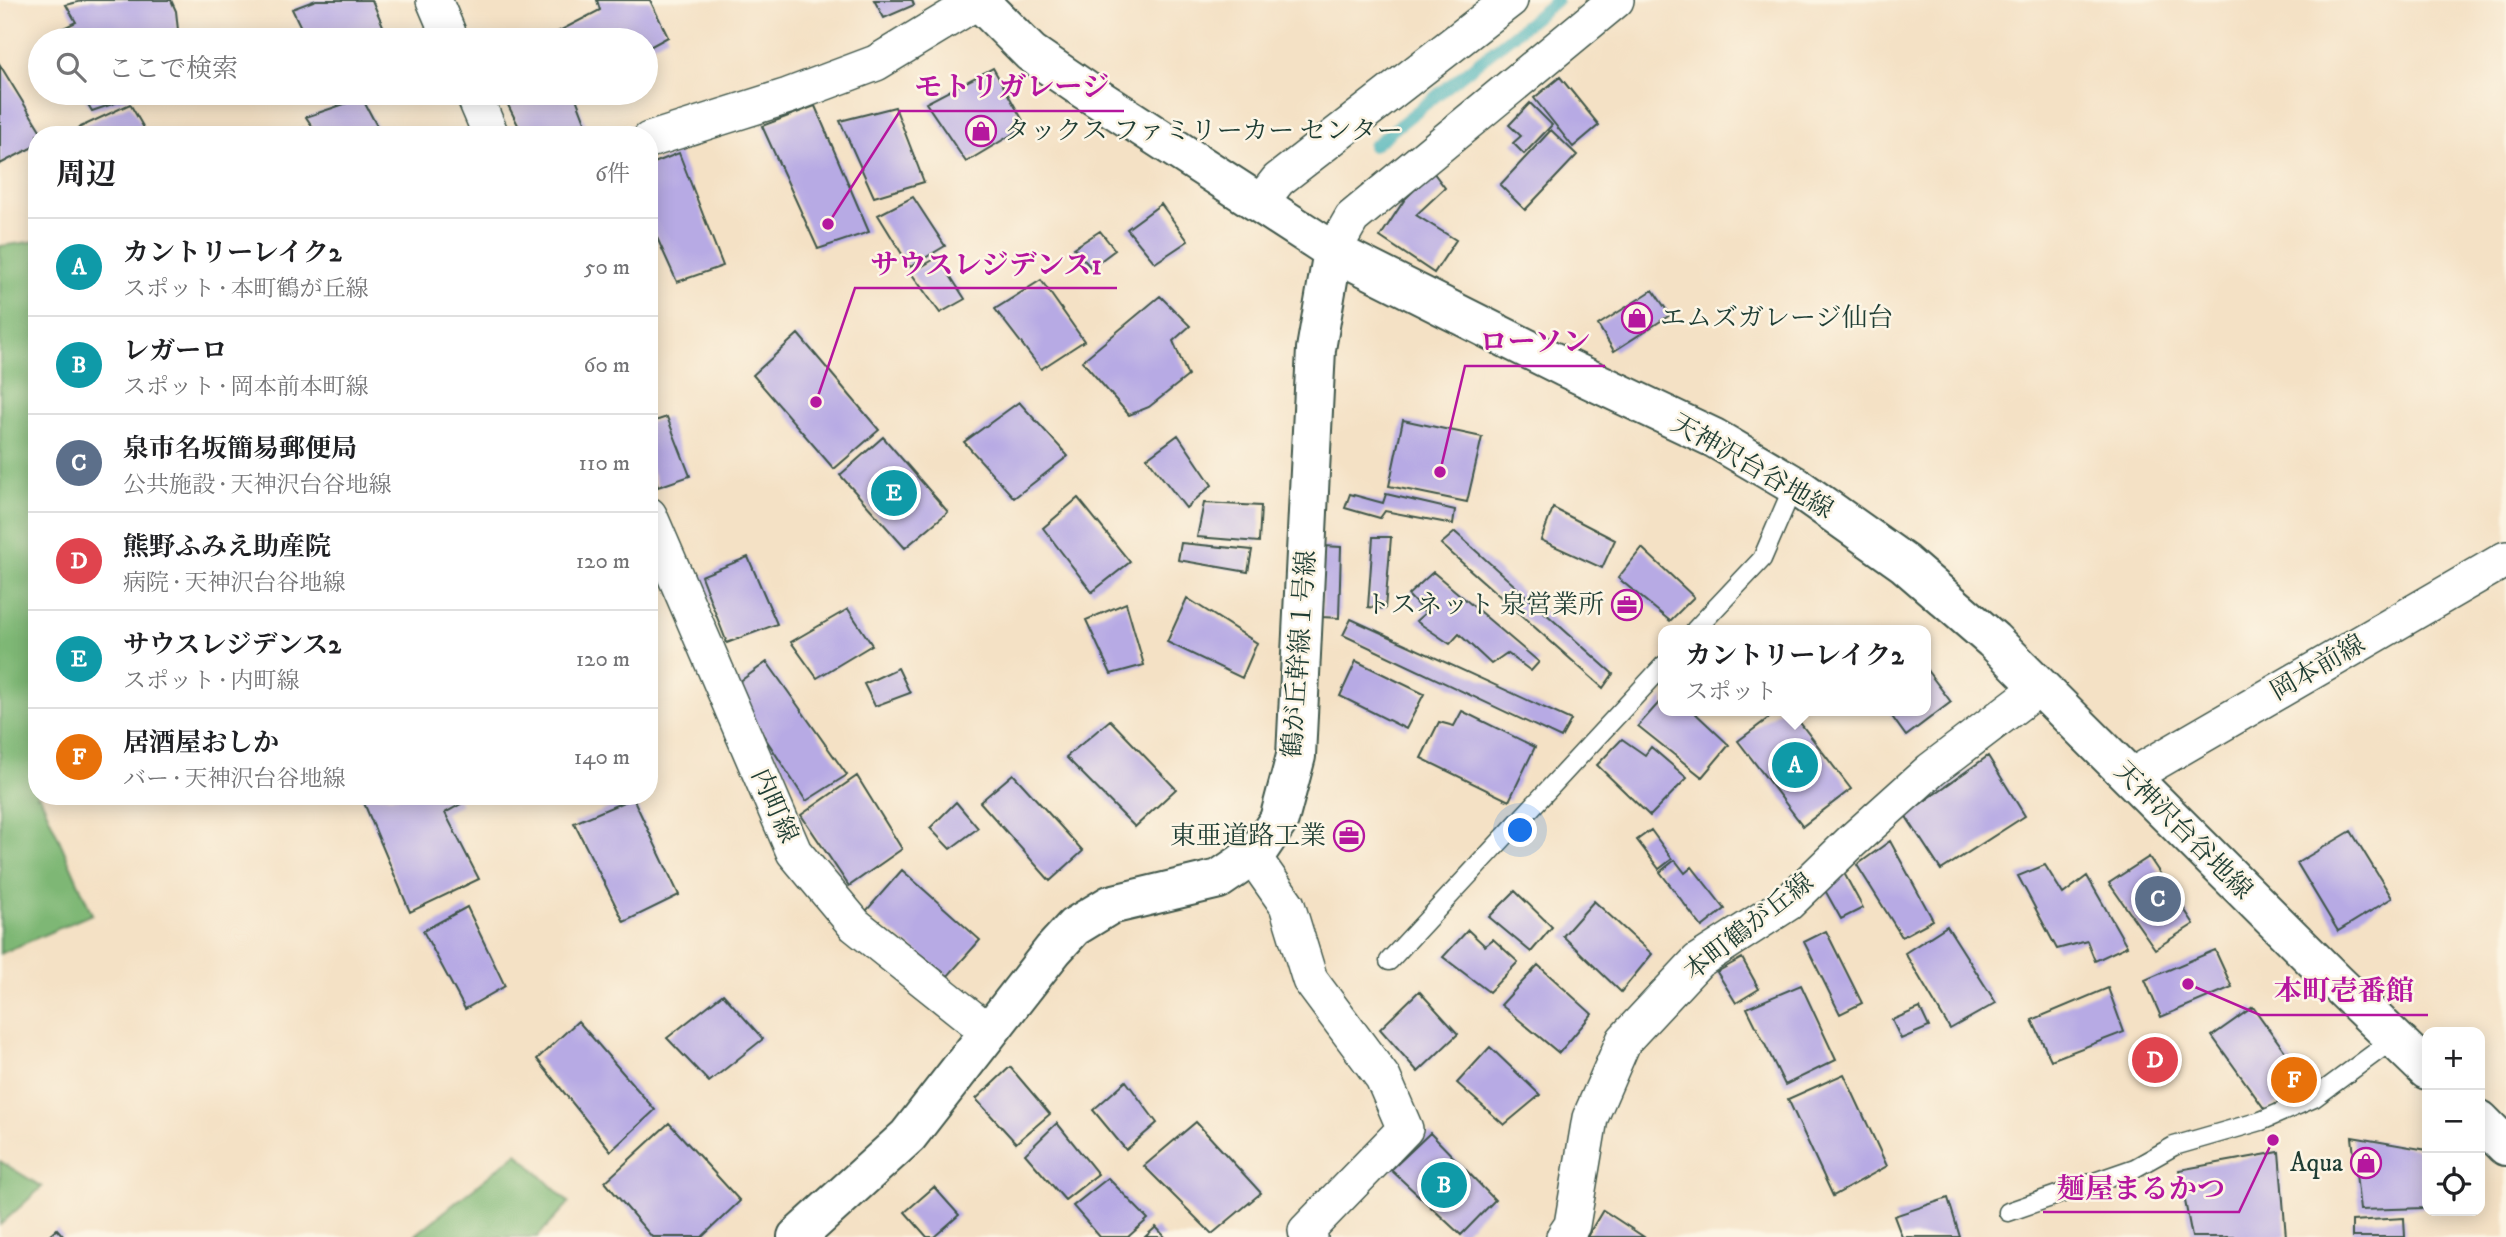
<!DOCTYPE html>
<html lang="ja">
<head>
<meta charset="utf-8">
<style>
	body { margin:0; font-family:"IM FELL DW Pica","Noto Serif JP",serif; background:#f2f2f2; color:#202124 }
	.controls { position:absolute; right:21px; bottom:21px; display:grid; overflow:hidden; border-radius:14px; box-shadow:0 4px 18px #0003 }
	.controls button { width:63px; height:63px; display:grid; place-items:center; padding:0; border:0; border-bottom:2px solid #e0e0e0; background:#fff; color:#202124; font:35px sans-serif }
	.you { position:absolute; left:1521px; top:831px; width:24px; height:24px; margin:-18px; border:5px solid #fff; border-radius:50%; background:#1a73e8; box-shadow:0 0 0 10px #1a73e833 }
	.badge { display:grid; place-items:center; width:46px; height:46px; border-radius:50%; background:#7c3aed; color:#fff; font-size:23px; font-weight:700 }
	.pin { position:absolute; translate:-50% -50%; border:4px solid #fff; box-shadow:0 2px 7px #0006 }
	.popup { position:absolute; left:1658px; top:625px; width:273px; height:91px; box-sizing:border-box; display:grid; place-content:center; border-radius:14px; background:#fff; filter:drop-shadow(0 2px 5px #0005); font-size:23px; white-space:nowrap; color:#757577 }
	.popup b { font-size:26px; color:#202124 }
	.popup::after { content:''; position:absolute; left:50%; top:100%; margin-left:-14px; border:14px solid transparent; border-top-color:#fff }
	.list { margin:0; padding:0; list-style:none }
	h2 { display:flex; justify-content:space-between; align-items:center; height:91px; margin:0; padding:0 28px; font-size:30px }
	h2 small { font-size:23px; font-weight:400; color:#757577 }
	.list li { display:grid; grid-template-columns:46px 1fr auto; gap:21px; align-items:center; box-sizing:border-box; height:98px; padding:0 28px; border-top:2px solid #e0e0e0 }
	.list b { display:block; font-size:26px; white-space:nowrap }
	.list p { margin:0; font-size:23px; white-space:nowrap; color:#757577 }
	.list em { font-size:23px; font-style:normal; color:#757577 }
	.icon { flex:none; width:38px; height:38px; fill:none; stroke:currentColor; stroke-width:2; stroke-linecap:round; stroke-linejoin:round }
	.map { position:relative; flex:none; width:2506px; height:1237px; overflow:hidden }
	.search { position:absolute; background:#fff; box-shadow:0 4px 18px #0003; left:28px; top:28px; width:630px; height:77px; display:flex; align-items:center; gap:18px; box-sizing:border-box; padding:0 24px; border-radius:38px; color:#757577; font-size:26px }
	.panel { position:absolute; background:#fff; box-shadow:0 4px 18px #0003; left:28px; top:126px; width:630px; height:679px; border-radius:28px }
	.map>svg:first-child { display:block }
</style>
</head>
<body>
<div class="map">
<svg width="2506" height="1237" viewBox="0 0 2506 1237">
	<rect width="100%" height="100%" fill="#fcf5e5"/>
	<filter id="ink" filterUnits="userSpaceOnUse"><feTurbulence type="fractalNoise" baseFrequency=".0143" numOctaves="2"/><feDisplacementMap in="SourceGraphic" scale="14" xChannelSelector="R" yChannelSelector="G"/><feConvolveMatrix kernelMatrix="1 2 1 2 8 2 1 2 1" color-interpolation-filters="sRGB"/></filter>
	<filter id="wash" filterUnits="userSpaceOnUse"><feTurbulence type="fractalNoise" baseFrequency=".00686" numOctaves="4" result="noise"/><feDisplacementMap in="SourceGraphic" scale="28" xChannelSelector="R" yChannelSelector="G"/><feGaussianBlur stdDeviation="1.57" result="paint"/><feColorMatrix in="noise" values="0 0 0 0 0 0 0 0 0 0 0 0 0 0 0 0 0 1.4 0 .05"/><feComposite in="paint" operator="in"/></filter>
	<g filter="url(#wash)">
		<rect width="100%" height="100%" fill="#f4e1c5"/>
		<path fill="#7eb774" stroke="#4e7a54" stroke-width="2" d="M37,241v555h3l52,118 -92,40v-708z
			M517,1153l52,50 -32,34h-124z
			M0,1161l42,26 -42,38z"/>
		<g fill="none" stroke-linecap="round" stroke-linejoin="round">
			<path stroke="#3cadb5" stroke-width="12" d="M1373,146l184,-146"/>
		</g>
		<g id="blocks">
			<path fill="#b7aae4" d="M86,0h85l5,11 3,29h-131l-3,-3 31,-15 -10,-17z
				M316,0h56l17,40h-82l-15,-31z
				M597,0h53l18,37 -22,12v-9h-104l58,-30z
				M874,0h38l2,5 -30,13z
				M0,65l43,70h-6v10l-37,19z
				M993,68l33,58 -60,36 -40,-59z
				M1560,77l39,48 -26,22 -39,-49z
				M81,93h64l-53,18z
				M502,93h72l16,42h-67z
				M362,98l17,32 -13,5h-48l-12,-18z
				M1530,103l22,22 -28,29 -11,-11 8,-7 -12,-11z
				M130,104l18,31h-72l-2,-5z
				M815,106l54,126 -51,17 -56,-123z
				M895,107l29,75 -50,15 -34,-76z
				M304,128l4,7h-15z
				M1551,130l26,25 -52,55 -25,-25z
				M679,153l44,113 -46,16 -28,-62v-55z
				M1433,172l12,16 -29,27 40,25 -22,33 -54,-36 25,-38z
				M913,197l32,49 -35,21 -32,-52z
				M1161,204l27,37 -33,22 -28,-34z
				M1100,231l15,19 -24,18 -17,-20z
				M938,257l27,42 -25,14 -29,-40z
				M1041,280l43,61 -43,28 -46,-60z
				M1653,290l17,25 -56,36 -16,-26z
				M1160,296l30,30 -17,15 15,35 -39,31 -20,8 -47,-54z
				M798,334l81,96 -45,39 -81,-94z
				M1019,402l49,54 -54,42 -50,-56z
				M667,417l23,59 -32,11 -9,-24v-40z
				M1403,420l79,17 -15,65 -78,-16z
				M1178,435l34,50 -26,23 -39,-50z
				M883,437l65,75 -43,36 -65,-73z
				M1350,494l33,9 3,-9 69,16 -2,14 -68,-13 -5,7 -35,-10z
				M1078,498l52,64 -38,30 -49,-64z
				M1204,503l57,3 -2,36 -62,-5z
				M1553,508l62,32 -13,28 -61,-28z
				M1455,532l158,142 -10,14 -162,-144z
				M1373,537h18l-6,72 -17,-2z
				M1181,543l71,7 -4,22 -70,-12z
				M1323,546l18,1 -2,71 -17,-1z
				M1642,548l52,49 -24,24 -52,-43z
				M748,557l29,67 -50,19 -26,-67z
				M1433,572l106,90 -8,9 -24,-18 -16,11 -32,-30 -9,10 -34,-23 9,-8 -17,-18z
				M1187,598l70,45 -15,35 -75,-36z
				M1126,603l18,62 -33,9 -25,-54z
				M848,609l24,36 -55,33 -26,-36z
				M1351,619l220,101 -10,18 -218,-103z
				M1356,661l68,33 -18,35 -66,-33z
				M767,662l80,113 -41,26 -74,-114z
				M898,668l12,25 -35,13 -11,-22z
				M1926,669l25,33 -45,34 -18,-25h38z
				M1664,697v14h29l36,34 -27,32 -64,-51z
				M1462,711l73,36 -26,54 -88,-43 18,-36 15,4z
				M1778,711h13l60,78 -48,37 -65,-85z
				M1110,720l66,69 -41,38 -69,-70z
				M1622,739l23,16 6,-8 36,31 -37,38 -53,-51z
				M1988,756l37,60 -84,54 -36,-55z
				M1013,774l70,77 -33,30 -70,-79z
				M857,776l45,73 -53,37 -48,-71z
				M361,796h95l5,8 -16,9 34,66 -69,33z
				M633,798l46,97 -55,27 -50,-99z
				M956,802l22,26 -28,21 -20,-21z
				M1651,830l21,29 -13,10 -22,-29z
				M2351,831l41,67 -54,33 -41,-68z
				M1890,841l43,79 -31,17 -45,-72z
				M2149,857l45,67 -39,25 -46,-66z
				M1675,860l10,13 7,-6 33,42 -23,18 -42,-55z
				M2045,865l18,29 24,-18 40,70 -32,15 -8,-20 -30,8 -39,-73z
				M902,870l78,70 -32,36 -82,-65z
				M1844,873l19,35 -22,11 -19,-34z
				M1515,891l37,36 -21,25 -42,-35z
				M1594,901l58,53 -31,38 -58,-56z
				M467,907l38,79 -40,23 -42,-78z
				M1947,926l49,77 -46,26 -45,-76z
				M1468,930l17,16 8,-7 25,23 -29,30 -46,-35z
				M1826,931l36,72 -22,11 -36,-72z
				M2215,950l17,37 -71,30 -16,-37z
				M1742,958l17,31 -23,14 -19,-31z
				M1538,965l54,49 -33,39 -58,-48z
				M1801,985l35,75 -51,25 -38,-77z
				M2108,988l16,44 -73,28 -19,-40z
				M1419,991l39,43 -40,38 -38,-43z
				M723,994l40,45 -54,43 -42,-44z
				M2253,1007l54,75 -41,29 -54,-75z
				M1920,1008l9,19 -28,12 -9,-19z
				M578,1021l77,89 -44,41 -74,-92z
				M1490,1047l50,48 -36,30 -47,-42z
				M1010,1067l40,47 -34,29 -40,-44z
				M1844,1074l43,92 -54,30 -45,-97z
				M1126,1081l31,42 -31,27 -33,-40z
				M1196,1122l65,71 -49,41 -68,-68z
				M669,1123l71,78 -38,36h-50l-47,-55z
				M1057,1123l41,51 -33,26 -40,-46z
				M1430,1133l65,67 -34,35 -70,-65z
				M2352,1137l75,13 -2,58 -65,2z
				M2279,1152l7,85h-94l-13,-67z
				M1108,1178l40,41 -20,18h-28l-27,-31z
				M934,1187l25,28 -25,22h-7l-22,-25z
				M1948,1198l12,39h-58l-8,-21z
				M1603,1210l41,27h-57z
				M2404,1218l1,19h-53v-16z
				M1156,1227l9,10h-20z
				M57,1229l7,8h-16z"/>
		</g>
	</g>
	<g filter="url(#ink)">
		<use href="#blocks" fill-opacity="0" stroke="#3f564a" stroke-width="2"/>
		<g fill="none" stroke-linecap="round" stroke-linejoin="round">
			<g stroke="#3f564a" stroke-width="21">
				<path id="service" d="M1695,630l67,-71 32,-74
					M1389,961l275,-296
					M2008,1212l127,-44 39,-22 87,-25 53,-23 81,-60"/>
			</g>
			<g stroke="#3f564a" stroke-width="38">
				<path id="minor" d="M434,0l17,40
					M473,93l18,42
					M649,140l139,-44 88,-33 102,-62
					M1260,203l18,-23 232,-180
					M1333,251l19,-33 264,-218
					M649,515l145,337 61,73 134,107
					M2130,777l376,-218
					M1252,855l35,50 23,75 73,98 22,51 -99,102 4,6
					M1564,1237l8,-12 18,-107 34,-78 74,-79 90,-58 64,-62 79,-71 109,-83"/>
			</g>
			<g stroke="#3f564a" stroke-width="42">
				<path id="tertiary" d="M978,0l53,53 54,37 248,161 231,116 150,71 80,47 110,78 89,77 343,342 91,88
					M2480,1120l26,26
					M797,1237l111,-101 145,-186 21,-23 36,-22 109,-26 22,-15 19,-16 19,-28 17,-64 20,-407 17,-98"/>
			</g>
			<use href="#service" stroke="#fff" stroke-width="18"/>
			<use href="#minor" stroke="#fff" stroke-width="35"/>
			<use href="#tertiary" stroke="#fff" stroke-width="38"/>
		</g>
	</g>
	<defs>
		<g id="shop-ring" transform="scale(1.575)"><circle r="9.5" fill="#fcf5e5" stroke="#b5179e" stroke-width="1.5"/><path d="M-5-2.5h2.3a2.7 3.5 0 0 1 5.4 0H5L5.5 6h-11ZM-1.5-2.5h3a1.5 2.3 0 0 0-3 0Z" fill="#b5179e"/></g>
		<g id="office-ring" transform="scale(1.575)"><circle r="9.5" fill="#fcf5e5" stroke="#b5179e" stroke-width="1.5"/><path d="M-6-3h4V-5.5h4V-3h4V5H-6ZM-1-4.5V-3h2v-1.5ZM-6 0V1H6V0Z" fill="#b5179e"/></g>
	</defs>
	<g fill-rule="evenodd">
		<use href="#shop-ring" x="981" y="131"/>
		<use href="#shop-ring" x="1637" y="318"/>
		<use href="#office-ring" x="1627" y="605"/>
		<use href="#office-ring" x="1349" y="836"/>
		<use href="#shop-ring" x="2366" y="1163"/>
	</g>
	<g text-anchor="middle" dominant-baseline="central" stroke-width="5" stroke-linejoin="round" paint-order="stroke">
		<g font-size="26" fill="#1f3d34" stroke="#fcf5e5" text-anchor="end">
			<text x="1004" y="131" text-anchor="start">タックス ファミリーカー センター</text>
			<text x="1660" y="318" text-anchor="start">エムズガレージ仙台</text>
			<text x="1604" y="605">トスネット 泉営業所</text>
			<text x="1326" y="836">東亜道路工業</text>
			<text x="2343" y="1163">Aqua</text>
		</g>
		<g font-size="26" fill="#1f3d34" stroke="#fcf5e5">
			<text transform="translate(1752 467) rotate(30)">天神沢台谷地線</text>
			<text transform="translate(1300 654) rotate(-86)">鶴が丘幹線１号線</text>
			<text transform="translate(2318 668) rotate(-30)">岡本前線</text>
			<text transform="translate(774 806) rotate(66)">内町線</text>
			<text transform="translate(2183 831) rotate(45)">天神沢台谷地線</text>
			<text transform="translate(1749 927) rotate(-38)">本町鶴が丘線</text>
		</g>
	</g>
	<path fill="none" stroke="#b5179e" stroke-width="2.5" d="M828 224L900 111H1124M816 402L855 288H1117M1440 472L1465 366H1605M2188 984L2260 1015H2428M2273 1140L2239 1212H2043"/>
	<g fill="#b5179e" stroke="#fcf5e5" stroke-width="2.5">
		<circle cx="828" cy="224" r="7"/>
		<circle cx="816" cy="402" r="7"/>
		<circle cx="1440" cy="472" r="7"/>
		<circle cx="2188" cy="984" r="7"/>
		<circle cx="2273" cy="1140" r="7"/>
	</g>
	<g font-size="28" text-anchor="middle" font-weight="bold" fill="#b5179e" stroke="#fcf5e5" stroke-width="5" stroke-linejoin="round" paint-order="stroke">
		<text x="1012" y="96">モトリガレージ</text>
		<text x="986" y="274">サウスレジデンス1</text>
		<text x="1535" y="351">ローソン</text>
		<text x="2344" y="1000">本町壱番館</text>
		<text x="2141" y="1198">麺屋まるかつ</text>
	</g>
</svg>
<div class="controls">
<button>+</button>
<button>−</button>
<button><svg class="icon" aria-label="locate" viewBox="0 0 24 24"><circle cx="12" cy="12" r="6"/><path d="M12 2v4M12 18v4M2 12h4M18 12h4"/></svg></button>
</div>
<div class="you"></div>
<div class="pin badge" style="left:1795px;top:765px;background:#0f9aa8">A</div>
<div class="popup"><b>カントリーレイク2</b>スポット</div>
<div class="pin badge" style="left:1444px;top:1185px;background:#0f9aa8">B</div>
<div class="pin badge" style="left:2158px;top:899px;background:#5c6f8a">C</div>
<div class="pin badge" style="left:2155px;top:1060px;background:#e0444e">D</div>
<div class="pin badge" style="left:894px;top:493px;background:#0f9aa8">E</div>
<div class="pin badge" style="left:2294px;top:1080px;background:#e8710a">F</div>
<div class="search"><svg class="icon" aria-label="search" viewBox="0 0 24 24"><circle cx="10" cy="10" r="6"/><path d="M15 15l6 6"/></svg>ここで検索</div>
<section class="panel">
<h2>周辺<small>6件</small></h2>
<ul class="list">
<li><span class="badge" style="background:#0f9aa8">A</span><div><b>カントリーレイク2</b><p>スポット · 本町鶴が丘線</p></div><em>50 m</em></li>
<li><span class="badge" style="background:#0f9aa8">B</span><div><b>レガーロ</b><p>スポット · 岡本前本町線</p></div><em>60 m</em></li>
<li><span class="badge" style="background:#5c6f8a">C</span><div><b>泉市名坂簡易郵便局</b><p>公共施設 · 天神沢台谷地線</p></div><em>110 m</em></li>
<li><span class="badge" style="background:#e0444e">D</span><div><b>熊野ふみえ助産院</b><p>病院 · 天神沢台谷地線</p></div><em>120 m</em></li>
<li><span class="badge" style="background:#0f9aa8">E</span><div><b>サウスレジデンス2</b><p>スポット · 内町線</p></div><em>120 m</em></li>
<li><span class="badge" style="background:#e8710a">F</span><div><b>居酒屋おしか</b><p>バー · 天神沢台谷地線</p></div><em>140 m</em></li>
</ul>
</section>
</div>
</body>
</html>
